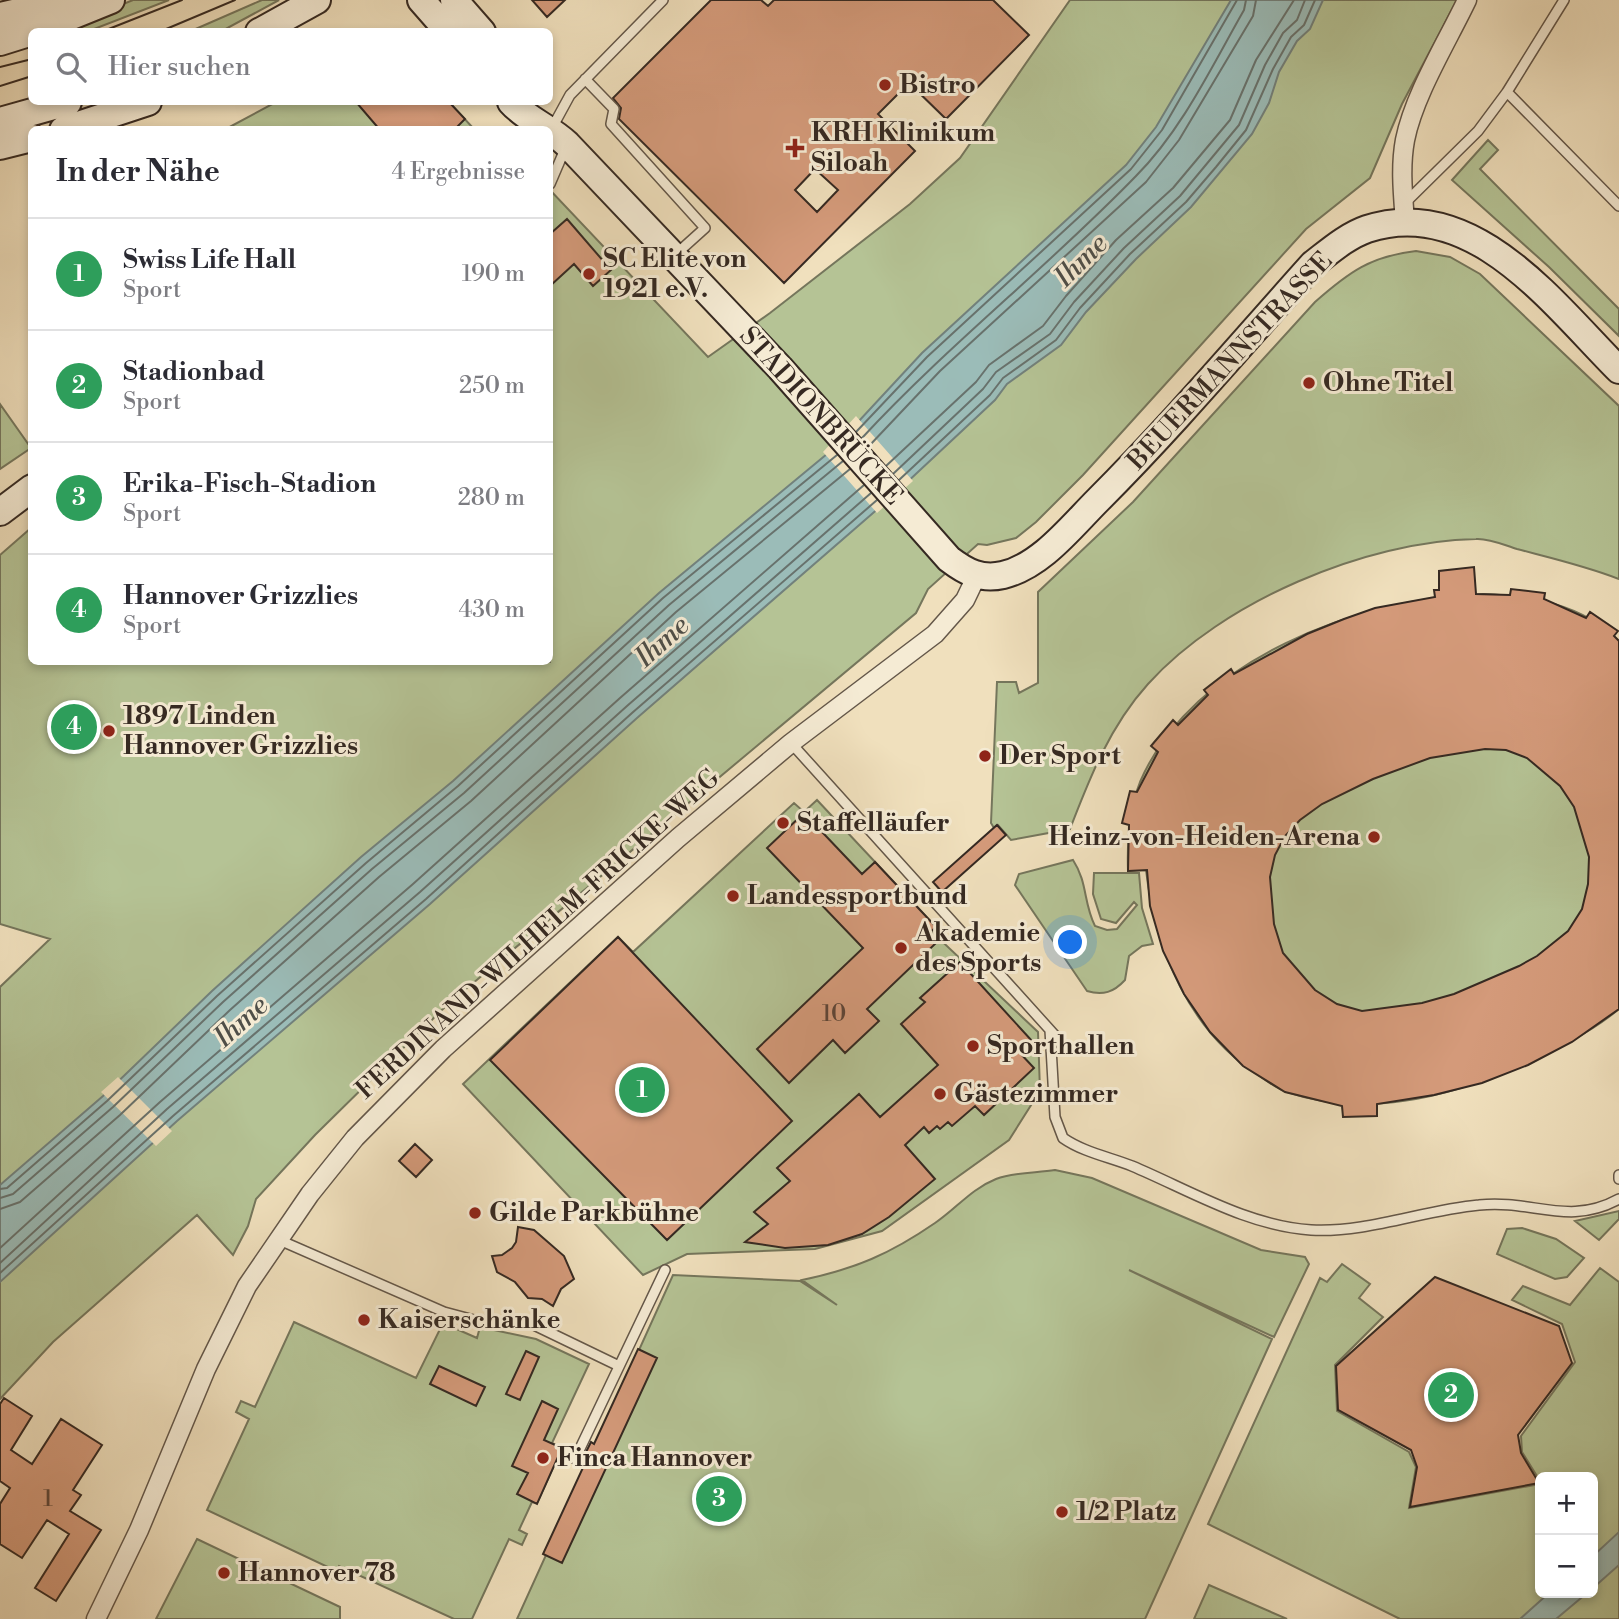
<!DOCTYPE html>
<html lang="de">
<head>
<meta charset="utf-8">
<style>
	body { margin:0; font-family:"Libre Bodoni",serif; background:#f2f2f3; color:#2b2b33 }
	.controls { position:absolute; right:21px; bottom:21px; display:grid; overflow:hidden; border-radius:10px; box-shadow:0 4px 10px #0003 }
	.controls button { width:63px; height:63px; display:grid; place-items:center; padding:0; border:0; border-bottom:2px solid #e1e1e2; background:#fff; color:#2b2b33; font:35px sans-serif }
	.you { position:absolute; left:1071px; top:943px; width:24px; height:24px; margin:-18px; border:5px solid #fff; border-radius:50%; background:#1a73e8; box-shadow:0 0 0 10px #1a73e833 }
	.badge { display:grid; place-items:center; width:46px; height:46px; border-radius:50%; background:#0b8043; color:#fff; font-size:23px; font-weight:700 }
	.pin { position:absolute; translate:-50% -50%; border:4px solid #fff; box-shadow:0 2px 7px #0006 }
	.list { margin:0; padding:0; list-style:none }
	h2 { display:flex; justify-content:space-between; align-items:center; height:91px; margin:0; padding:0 28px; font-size:30px }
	h2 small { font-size:23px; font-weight:400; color:#7c7c81 }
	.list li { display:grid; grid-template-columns:46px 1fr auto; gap:21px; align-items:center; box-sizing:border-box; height:112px; padding:0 28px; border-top:2px solid #e1e1e2 }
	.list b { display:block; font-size:26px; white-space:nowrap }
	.list p { margin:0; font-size:23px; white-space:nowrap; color:#7c7c81 }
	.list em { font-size:23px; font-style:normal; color:#7c7c81 }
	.icon { flex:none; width:38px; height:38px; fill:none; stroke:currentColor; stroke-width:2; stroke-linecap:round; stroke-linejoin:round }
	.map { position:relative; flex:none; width:1619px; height:1619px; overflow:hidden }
	.search { position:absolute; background:#fff; box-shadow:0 4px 10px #0003; left:28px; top:28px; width:525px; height:77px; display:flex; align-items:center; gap:18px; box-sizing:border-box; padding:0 24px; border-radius:10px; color:#7c7c81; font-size:26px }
	.panel { position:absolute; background:#fff; box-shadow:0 4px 10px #0003; left:28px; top:126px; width:525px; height:539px; border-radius:10px }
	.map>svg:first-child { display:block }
</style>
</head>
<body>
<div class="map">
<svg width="1619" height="1619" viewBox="0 0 1619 1619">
	<rect width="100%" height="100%" fill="#f0e0bd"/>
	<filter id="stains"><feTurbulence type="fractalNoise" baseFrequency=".00286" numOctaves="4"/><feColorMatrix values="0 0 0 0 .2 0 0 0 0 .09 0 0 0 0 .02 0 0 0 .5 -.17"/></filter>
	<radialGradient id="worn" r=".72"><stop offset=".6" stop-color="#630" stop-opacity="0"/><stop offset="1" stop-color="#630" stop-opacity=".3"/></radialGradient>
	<path fill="#b5c395" stroke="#75765c" stroke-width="2" d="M133,0h36l-80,31 -34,1z
		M262,0h17l-57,31h-31z
		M1070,0h387l-55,104 -32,74 -64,51 -223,246 -47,47 -20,16 -29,7 -9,-1 -50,45 -12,24 -468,391 -133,131 -59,64 -8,27 -15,29 -36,-40 -144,127 -53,57v-412l50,-48 -50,-15v-369l31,-27 1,134h518v-472l158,167 62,-44 140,-109 50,-46z
		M276,102h173l25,27 -250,1z
		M1488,140l10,10 -18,19 139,140v27l-70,-69 -97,-87z
		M1416,251l34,6 30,17 139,132v173c-33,-13 -68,-21 -102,-30 -13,-4 -28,-11 -41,-10 -111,2 -254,63 -328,145 -38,42 -58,93 -78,145l-59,11 -13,-15 -4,3 -3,-5 6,-141h19l3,11 19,-10v-91l95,-90 182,-200c34,-30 56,-46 101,-51z
		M0,404l31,44 -31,21z
		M1483,594c50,2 99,10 136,47v368c-30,25 -65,41 -101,57 -70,32 -156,52 -231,26 -10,-3 -19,-10 -27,-16 -70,-43 -105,-127 -114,-206l-18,1c-1,-30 1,-61 12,-89 52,-122 221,-185 343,-188z
		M817,800l119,127 -4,5 106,100 2,59 -31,49 -127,91 -67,18 -128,5 -44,21 -180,-191 155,-147 15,15 161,-149 10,9z
		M1073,860c15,23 10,42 22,66l12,4 10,-1 20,-24 -3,-3 -18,21 -15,-4 -8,-25 1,-21h45l3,35 11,36 -11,2 -13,10 -4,24c-11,12 -22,16 -38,11l-72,-106 4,-11z
		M1055,1170l37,8 169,72 44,7 4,7 -35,73 -145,-67 143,69 -127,280h-628l156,-344 127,6 37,24 -35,-25c53,-11 88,-26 133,-57 22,-15 36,-34 61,-44 18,-7 41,-6 59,-9z
		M1619,1211v8l-20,21 -24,-19z
		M1522,1228l34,11 28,19 -17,19 -12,2 -58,-25 10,-25z
		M1342,1264l28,20 -11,14 24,19 -48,48 2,46 72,41 7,15 -7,41 131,-24v109h53v-116h-53v4l-18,-29 -1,-16 54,-74 -13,-38 -50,-24 11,-14 47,19 30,-37 19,14v337h-219l-192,-95 112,-246 7,4z
		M294,1322l122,56 27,-55 34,15 3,-11 56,12 53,25 -37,79 10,5 -25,55 -5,-1 -13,28 8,4 -5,11 -13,-6 -37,80h-18l-115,-53 -6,13 -6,-3 3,-8 -123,-58 42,-91 -13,-7 5,-11 14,6z
		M197,1539l143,68v12h-184z
		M1209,1585l78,34h-93z"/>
	<path fill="#9bbcb8" stroke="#72817c" stroke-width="2" d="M1231,0h92l-13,29 -13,12 -18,31 -10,31 -17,31 -61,73 -55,52 -50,53 -25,33 -54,39 -12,16 -107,100 -251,218 -207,186 -253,217 -177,161v-97l103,-89 109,-105 149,-134 92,-76 206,-188 174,-144 89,-96 204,-188 30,-38z
		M1619,1532v33l-26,23v-32z
		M1549,1593h38l-31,26h-36z"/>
	<path fill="#f0e0bd" d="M856,416l57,65 -36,32 -54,-61z
		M118,1077l54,54 -16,15 -55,-54z"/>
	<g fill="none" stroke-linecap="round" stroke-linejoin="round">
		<path stroke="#68726d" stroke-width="2" d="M856,432l71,-75 204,-188 31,-39 75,-130
			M862,438c86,-93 186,-171 274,-262 46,-46 76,-110 108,-166l2,-10
			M869,446l71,-75 206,-189 33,-42 74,-124 3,-16
			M886,466l90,-84 13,-17 54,-39 23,-30 50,-56 57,-52 57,-68 26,-60 38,-60
			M893,474l90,-85 13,-17 54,-38 24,-32 50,-54 56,-52 59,-71 26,-60 18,-32 14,-13 8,-20
			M899,480l91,-85 13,-17 53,-38 24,-32 50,-54 56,-52 30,-35 30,-37 27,-61 18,-32 13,-12 11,-25
			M0,1189l7,-1 100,-87 110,-105 149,-133 92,-77 205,-188 174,-143
			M0,1198l13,-4 100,-87 110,-105 149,-133 92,-76 205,-188 174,-144
			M0,1209l20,-7 100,-87 110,-105 149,-133 92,-76 205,-189 174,-143
			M0,1248l160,-146 253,-218 207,-186 244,-213
			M0,1263l167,-154 253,-217 207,-186 244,-213
			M0,1273l173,-157 253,-217 206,-186 245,-213"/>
	</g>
	<path fill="#d49a7a" stroke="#352922" stroke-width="2" fill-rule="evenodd" d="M532,0h33l-18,17z
		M711,0h50l7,6 6,-6h219l36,35 -83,84 -37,-36 -31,31 37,37 -131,132 -165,-164 2,-11 -8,-10zM815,169l23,21 -21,22 -22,-22z
		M356,102h93l16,17 -11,11h-74z
		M567,219l44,51 -18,16 -19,-22 -24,22v-52z
		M1474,567l2,27 34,1 1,-6 34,4 -1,6 42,19 4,-6 28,19 -4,5 5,5v368l-47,33 -44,23 -46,18 -48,12 -57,9v12l-34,1 -1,-11 -57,-14 -42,-26 -33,-34 -26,-38 -21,-43 -13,-45 -3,-36 -19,1 1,-46 -7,-2 8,-32 7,1 21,-40 -7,-6 22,-26 5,5 30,-30 -4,-5 27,-21 3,5 73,-40 37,-15 31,-11 60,-11 -1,-7h5v-19zM1485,749l21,1 21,8 33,28 14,21 15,50 -1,27 -6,25 -14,22 -31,25 -18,10 -65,28 -32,9 -60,8 -25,-7 -22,-14 -32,-37 -9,-29 -4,-47 5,-22 10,-19 15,-16 22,-16 51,-25 57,-21z
		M804,813l58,61 13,-12 61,65 -9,8 8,9 -68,65 12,12 -34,32 -12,-13 -44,43 -32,-34 106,-101 -96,-100z
		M997,825l9,10 -64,57 -9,-10z
		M618,937l174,184 -125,119 -177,-180z
		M960,962l72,79 -13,11 15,16 -50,47 -9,-9 -23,20 -4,-4 -8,7 -3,-3 -8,7 -5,-6 -19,18 30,34 -46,38 -27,17 -34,11 -43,3 -40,-6 23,-18 -14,-12 36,-31 -13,-13 82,-74 21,23 58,-52 -37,-41 24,-22 -5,-4z
		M415,1144l17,16 -16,17 -17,-16z
		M518,1227l16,3 30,26 10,23 -13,10 -8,17 -11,-7 -14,-1 -13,-16 -18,-10 -5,-16 10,-1 10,-7 4,-6z
		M1435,1277l124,49 13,37 -54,72 3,18 18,30 -129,24 7,-40 -6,-17 -73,-40 -2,-44z
		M638,1349l19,9 -95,205 -19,-9 44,-95 -4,-1 8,-16 3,2z
		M526,1351l13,6 -19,43 -14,-6z
		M439,1366l46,21 -9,19 -46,-22z
		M4,1398l28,18 -21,34 21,14 29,-45 41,26 -29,45 8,5 -11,16 31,19 -45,71 -21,-13 34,-54 -22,-14 -25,38 -22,-14v-40l10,-16 -10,-7v-77z
		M542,1401l16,8 -14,31 18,8 -25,56 -20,-10 11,-21 -16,-7z"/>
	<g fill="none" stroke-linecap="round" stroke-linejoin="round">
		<g stroke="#645749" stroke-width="12">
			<path id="lane" d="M1564,0l-57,92 112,114
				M585,79l29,30 -3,15 94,104 -30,27
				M552,128l18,-33 93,-95
				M550,184l15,-35
				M1405,203l73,-72 29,-39
				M791,743l278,308
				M1050,1030l5,87 8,21c20,14 46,19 69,28 57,24 116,60 179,64 57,3 112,-20 168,-25 53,-6 89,22 140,-6
				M1619,1175v4
				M277,1239l167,73 30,8 60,5 85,41
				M575,1459l90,-189"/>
		</g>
		<g stroke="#645749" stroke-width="21">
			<path id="street" d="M1405,222c-2,-27 -5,-55 0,-82 9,-45 42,-98 62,-140
				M96,1619l43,-89 67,-161 41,-83 63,-92 45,-56 88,-89 235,-211 113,-95 144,-109 30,-34 12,-25"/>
		</g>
		<g stroke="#352922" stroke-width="30">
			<path id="secondary" d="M421,0l28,32
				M454,0l28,32
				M0,16l72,-16
				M32,32l79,-32
				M259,32l58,-32
				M0,42l32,-10
				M511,102c16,18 38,25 56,42l213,224 169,191c17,13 32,21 54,16 38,-9 68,-48 95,-75 75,-75 144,-157 215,-236 17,-13 34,-28 54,-35 106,-35 186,75 252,141
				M0,121l68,-19
				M63,130l85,-28
				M0,146l32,-8
				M0,512l32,-24"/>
		</g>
		<use href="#lane" stroke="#f5ebd4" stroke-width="9"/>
		<use href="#street" stroke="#f5ebd4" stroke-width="18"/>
		<use href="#secondary" stroke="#f5ebd4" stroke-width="26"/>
		<path stroke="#352922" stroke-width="2" d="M101,32l81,-32
			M159,32l76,-32
			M0,67l32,-8
			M0,86l32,-10"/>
	</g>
	<g fill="#8f2418" stroke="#f5ebd4" stroke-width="2.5">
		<circle cx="885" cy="85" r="7"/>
		<path d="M791.5 137.5h7v7h7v7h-7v7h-7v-7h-7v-7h7z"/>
		<circle cx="589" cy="274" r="7"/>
		<circle cx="1309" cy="383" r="7"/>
		<circle cx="109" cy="731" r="7"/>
		<circle cx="985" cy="756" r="7"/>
		<circle cx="783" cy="823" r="7"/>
		<circle cx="1374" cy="837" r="7"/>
		<circle cx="733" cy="896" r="7"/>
		<circle cx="901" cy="948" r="7"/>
		<circle cx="973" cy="1046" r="7"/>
		<circle cx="940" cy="1094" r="7"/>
		<circle cx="475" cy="1213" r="7"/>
		<circle cx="364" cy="1320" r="7"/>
		<circle cx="543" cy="1458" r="7"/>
		<circle cx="1062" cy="1512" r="7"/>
		<circle cx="224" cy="1573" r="7"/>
	</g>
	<g text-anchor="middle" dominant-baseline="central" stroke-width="6" stroke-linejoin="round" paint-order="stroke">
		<g font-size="23" fill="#5d4538">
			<text x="834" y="1014">10</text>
			<text x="48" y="1499">1</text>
		</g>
		<g font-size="26" font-weight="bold" fill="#352922" stroke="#f5ebd4" text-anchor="start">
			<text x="899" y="85">Bistro</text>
			<text x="811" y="133">KRH Klinikum<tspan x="811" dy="30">Siloah</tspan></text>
			<text x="603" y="259">SC Elite von<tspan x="603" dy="30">1921 e.V.</tspan></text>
			<text x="1323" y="383">Ohne Titel</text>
			<text x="123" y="716">1897 Linden<tspan x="123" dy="30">Hannover Grizzlies</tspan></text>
			<text x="999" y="756">Der Sport</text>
			<text x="797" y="823">Staffelläufer</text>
			<text x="1360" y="837" text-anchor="end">Heinz-von-Heiden-Arena</text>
			<text x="747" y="896">Landessportbund</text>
			<text x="915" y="933">Akademie<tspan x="915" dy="30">des Sports</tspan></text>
			<text x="987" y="1046">Sporthallen</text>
			<text x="954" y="1094">Gästezimmer</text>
			<text x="489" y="1213">Gilde Parkbühne</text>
			<text x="378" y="1320">Kaiserschänke</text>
			<text x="557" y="1458">Finca Hannover</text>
			<text x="1076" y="1512">1/2 Platz</text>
			<text x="238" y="1573">Hannover 78</text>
		</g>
		<g font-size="26" fill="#352922" stroke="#f5ebd4">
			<text transform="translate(1230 361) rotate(-47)">BEUERMANNSTRASSE</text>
			<text transform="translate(821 416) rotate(48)">STADIONBRÜCKE</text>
			<text transform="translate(538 934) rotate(-42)">FERDINAND-WILHELM-FRICKE-WEG</text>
		</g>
		<g font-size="28" font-style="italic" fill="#4e4e48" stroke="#f5ebd4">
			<text transform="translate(1081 261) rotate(-45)">Ihme</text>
			<text transform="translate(662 642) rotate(-42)">Ihme</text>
			<text transform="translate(241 1022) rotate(-42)">Ihme</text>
		</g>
	</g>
	<rect width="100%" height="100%" filter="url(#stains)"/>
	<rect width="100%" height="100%" fill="url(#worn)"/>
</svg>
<div class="controls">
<button>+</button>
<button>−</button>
</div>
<div class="you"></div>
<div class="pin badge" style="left:642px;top:1090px;background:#2e9e5b">1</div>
<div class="pin badge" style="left:1451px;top:1395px;background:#2e9e5b">2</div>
<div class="pin badge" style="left:719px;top:1499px;background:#2e9e5b">3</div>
<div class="pin badge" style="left:74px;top:727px;background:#2e9e5b">4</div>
<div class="search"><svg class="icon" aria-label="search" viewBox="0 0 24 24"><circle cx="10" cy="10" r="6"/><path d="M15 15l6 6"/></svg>Hier suchen</div>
<section class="panel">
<h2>In der Nähe<small>4 Ergebnisse</small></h2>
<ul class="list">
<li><span class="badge" style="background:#2e9e5b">1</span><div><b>Swiss Life Hall</b><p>Sport</p></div><em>190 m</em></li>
<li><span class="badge" style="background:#2e9e5b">2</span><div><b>Stadionbad</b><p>Sport</p></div><em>250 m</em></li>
<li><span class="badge" style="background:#2e9e5b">3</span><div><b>Erika-Fisch-Stadion</b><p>Sport</p></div><em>280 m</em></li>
<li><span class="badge" style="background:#2e9e5b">4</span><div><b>Hannover Grizzlies</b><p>Sport</p></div><em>430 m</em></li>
</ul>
</section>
</div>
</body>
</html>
